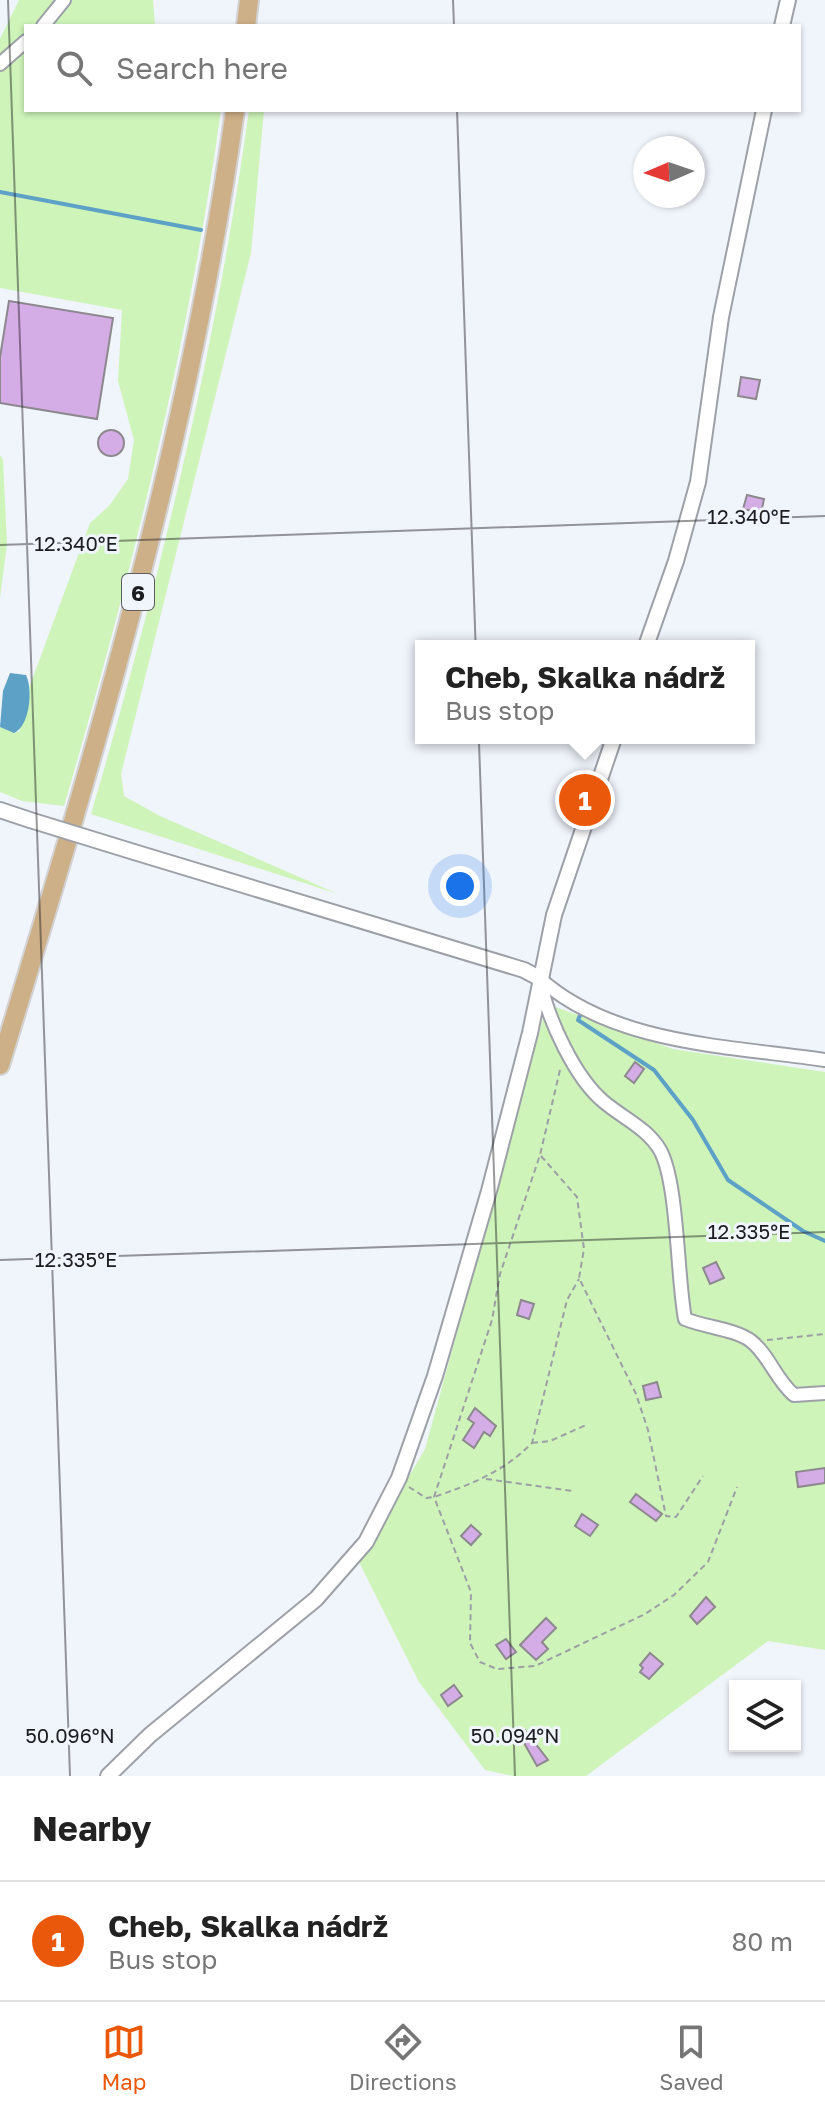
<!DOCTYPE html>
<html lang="en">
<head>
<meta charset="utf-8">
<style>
	body { margin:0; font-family:"Golos Text",sans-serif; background:#f6f6f6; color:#222 }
	.controls { position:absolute; right:24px; bottom:24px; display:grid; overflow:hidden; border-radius:0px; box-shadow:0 2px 6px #0004 }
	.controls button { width:72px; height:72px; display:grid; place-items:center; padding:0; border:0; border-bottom:2px solid #e0e0e0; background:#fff; color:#222; font:40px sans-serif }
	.compass { position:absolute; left:633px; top:136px; width:72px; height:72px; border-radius:50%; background:#fff; box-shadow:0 2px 6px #0004; rotate:268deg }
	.you { position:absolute; left:460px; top:886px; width:28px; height:28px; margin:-20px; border:6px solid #fff; border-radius:50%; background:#1a73e8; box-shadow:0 0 0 12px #1a73e833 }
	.badge { display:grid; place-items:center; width:52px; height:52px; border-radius:50%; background:#ea580c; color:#fff; font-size:26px; font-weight:700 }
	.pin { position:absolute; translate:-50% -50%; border:4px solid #fff; box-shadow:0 2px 8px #0006 }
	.popup { position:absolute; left:415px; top:640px; width:340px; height:104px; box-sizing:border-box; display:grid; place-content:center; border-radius:0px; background:#fff; filter:drop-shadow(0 2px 6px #0005); font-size:26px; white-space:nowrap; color:#767676 }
	.popup b { font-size:30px; color:#222 }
	.popup::after { content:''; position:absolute; left:50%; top:100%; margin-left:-16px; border:16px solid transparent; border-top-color:#fff }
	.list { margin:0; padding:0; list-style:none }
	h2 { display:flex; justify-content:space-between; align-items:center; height:104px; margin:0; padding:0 32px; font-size:34px }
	h2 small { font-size:26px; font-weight:400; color:#767676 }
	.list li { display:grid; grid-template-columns:52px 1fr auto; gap:24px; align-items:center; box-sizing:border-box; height:120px; padding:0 32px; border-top:2px solid #e0e0e0 }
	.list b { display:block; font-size:30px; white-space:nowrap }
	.list p { margin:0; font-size:26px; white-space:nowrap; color:#767676 }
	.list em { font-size:26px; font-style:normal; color:#767676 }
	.icon { flex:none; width:44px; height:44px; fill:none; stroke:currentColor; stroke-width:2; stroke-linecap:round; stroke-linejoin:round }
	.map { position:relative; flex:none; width:825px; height:1776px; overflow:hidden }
	.search { position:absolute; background:#fff; box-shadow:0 2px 6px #0004; left:24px; right:24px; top:24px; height:88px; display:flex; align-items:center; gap:20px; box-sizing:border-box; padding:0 28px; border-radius:0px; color:#767676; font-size:30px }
	.sheet { height:224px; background:#fff }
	nav { display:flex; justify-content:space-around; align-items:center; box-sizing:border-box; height:112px; border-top:2px solid #e0e0e0; background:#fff; font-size:22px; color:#767676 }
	nav a { display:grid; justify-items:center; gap:4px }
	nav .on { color:#ea580c }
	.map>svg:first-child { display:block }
</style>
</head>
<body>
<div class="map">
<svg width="825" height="1776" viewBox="0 0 825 1776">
	<rect width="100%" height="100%" fill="#f0f4fb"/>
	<path fill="#cef4ba" d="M19,0h134l2,26h-129v84h195c-33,237 -90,467 -157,696l-42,-5 -22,-9v-65l19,5 10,-44 61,-165 19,-17 19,-27 6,-39 -16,-59 4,-71 -122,-22v-249z
		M249,110h15l-13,143 -130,521 3,22 36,20 178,78 -247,-80c68,-231 125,-465 158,-704z
		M0,455l3,5 4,84 -7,54z
		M547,1004l126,45 152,23v578l-57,-9 -182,135h-73l-28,-6 -66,-88 -60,-120 66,-113z"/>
	<path fill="#5da1c7" d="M10,673l16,2c7,14 4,51 -12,58l-14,-6 3,-36z"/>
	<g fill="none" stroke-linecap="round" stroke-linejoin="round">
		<path stroke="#5da1c7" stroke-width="4" d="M0,192l201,38
			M582,1011l-4,9 76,50 39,50 35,60 75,51 22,10"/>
	</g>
	<path fill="#d5ade6" stroke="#8c888e" stroke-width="2" d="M9,301l104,17 -16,101 -97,-16v-46z
		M741,377l19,3 -4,19 -18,-3z
		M98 443a13 13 0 1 1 26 0a13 13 0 1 1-26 0Z
		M747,495l17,4 -3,14 -18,-4z
		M635,1062l9,7 -10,14 -9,-7z
		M716,1262l8,16 -14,6 -7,-16z
		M521,1300l13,4 -5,15 -12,-4z
		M657,1382l4,15 -15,3 -3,-14z
		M475,1408l21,18 -6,10 -6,-4 -10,16 -11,-8 11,-17 -6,-4z
		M825,1468v15l-27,4 -2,-15z
		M636,1494l26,20 -6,7 -26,-19z
		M582,1514l16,11 -8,11 -15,-10z
		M471,1525l10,9 -10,11 -10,-9z
		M706,1597l9,10 -18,17 -7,-8z
		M546,1618l10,10 -14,14 6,7 -12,11 -16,-15z
		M506,1639l10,13 -10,7 -10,-14z
		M650,1653l13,11 -14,15 -9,-7 3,-4 -3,-3z
		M454,1685l8,11 -14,10 -7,-11z
		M525,1730l23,30 -11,6 -18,-32z"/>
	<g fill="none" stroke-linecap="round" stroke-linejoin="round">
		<g stroke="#9da0a7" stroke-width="16">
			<path id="minor" d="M43,26l21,-26
				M0,64l26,-23
				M539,978c74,67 192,68 286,82
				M541,985c8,36 34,93 63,117 19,16 43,26 56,48 18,32 17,127 25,169 19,8 50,10 66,22 18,14 25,39 43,54l31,-2"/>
		</g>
		<g stroke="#9da0a7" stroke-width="18">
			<path id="tertiary" d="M782,26l6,-26
				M646,646l30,-85 22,-79 23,-165 43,-207
				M0,810l30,10
				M134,852l390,118 15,8
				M108,1776l42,-41 166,-136 50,-57 33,-64 36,-102 54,-185 41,-158 24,-118 60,-177"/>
		</g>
		<g stroke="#d2d2d2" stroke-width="22">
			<path id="primary" d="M246,26l3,-26
				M0,1065c96,-315 190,-628 235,-955"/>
		</g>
		<path stroke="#9d9fa5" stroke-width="2" stroke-dasharray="6 4" stroke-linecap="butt" d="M560,1070l-20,85 -40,119 -8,46 -58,177 37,95 -1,51 10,19 17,7 38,-3 110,-52 29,-19 34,-33 29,-75
			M541,1156l36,41 7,52 -5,29 57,116 12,36 18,86 10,1 27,-41
			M767,1340l58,-6
			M532,1443l18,-2 36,-16
			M486,1479l87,12
			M409,1487l17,11 8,-1c38,-13 69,-25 98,-54l35,-143 12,-21"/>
		<use href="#minor" stroke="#fff" stroke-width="12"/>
		<use href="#tertiary" stroke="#fff" stroke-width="14"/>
		<use href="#primary" stroke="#ceb088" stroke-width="18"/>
		<g stroke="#9da0a7" stroke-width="18" stroke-linecap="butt">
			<path id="tertiary-bridge" d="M30,820l104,32"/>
		</g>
		<use href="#tertiary-bridge" stroke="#fff" stroke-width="14"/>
	</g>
	<path fill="none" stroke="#1c1d20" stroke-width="2" stroke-opacity="0.45" d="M8,0l62,1776M453,0l1,26M457,110l58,1666M0,545l825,-29M0,1260l825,-28"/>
	<g text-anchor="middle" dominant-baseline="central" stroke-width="6" stroke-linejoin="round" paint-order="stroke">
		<rect fill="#f0f4fb" stroke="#5c5e62" stroke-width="2" x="122" y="574" width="32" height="36" rx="6"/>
		<g font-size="22" font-weight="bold" fill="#1c1d20">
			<text x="138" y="592">6</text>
		</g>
	</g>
	<g font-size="20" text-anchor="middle" fill="#1c1d20" stroke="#f0f4fb" stroke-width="6" stroke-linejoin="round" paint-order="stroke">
		<text x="749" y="524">12.340°E</text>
		<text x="76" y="551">12.340°E</text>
		<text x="749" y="1239">12.335°E</text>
		<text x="76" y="1267">12.335°E</text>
		<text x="70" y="1743">50.096°N</text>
		<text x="515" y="1743">50.094°N</text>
	</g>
</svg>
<div class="controls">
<button><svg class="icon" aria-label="layers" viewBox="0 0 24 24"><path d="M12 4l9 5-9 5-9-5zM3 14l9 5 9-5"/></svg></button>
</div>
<svg class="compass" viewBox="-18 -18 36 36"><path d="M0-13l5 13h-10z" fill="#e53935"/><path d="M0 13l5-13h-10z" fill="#767676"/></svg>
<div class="you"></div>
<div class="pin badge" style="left:585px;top:800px">1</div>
<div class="popup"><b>Cheb, Skalka nádrž</b>Bus stop</div>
<div class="search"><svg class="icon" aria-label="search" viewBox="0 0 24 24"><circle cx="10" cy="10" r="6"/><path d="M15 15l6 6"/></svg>Search here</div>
</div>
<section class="sheet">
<h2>Nearby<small></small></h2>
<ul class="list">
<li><span class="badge">1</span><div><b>Cheb, Skalka nádrž</b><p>Bus stop</p></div><em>80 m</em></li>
</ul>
</section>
<nav>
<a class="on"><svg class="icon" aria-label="map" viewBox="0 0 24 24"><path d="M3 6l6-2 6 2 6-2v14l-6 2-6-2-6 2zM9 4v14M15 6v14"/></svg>Map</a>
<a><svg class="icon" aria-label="directions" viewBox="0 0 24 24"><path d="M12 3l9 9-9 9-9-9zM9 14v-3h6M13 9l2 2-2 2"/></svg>Directions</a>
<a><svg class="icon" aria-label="saved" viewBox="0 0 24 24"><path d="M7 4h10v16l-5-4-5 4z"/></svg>Saved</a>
</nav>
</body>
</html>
